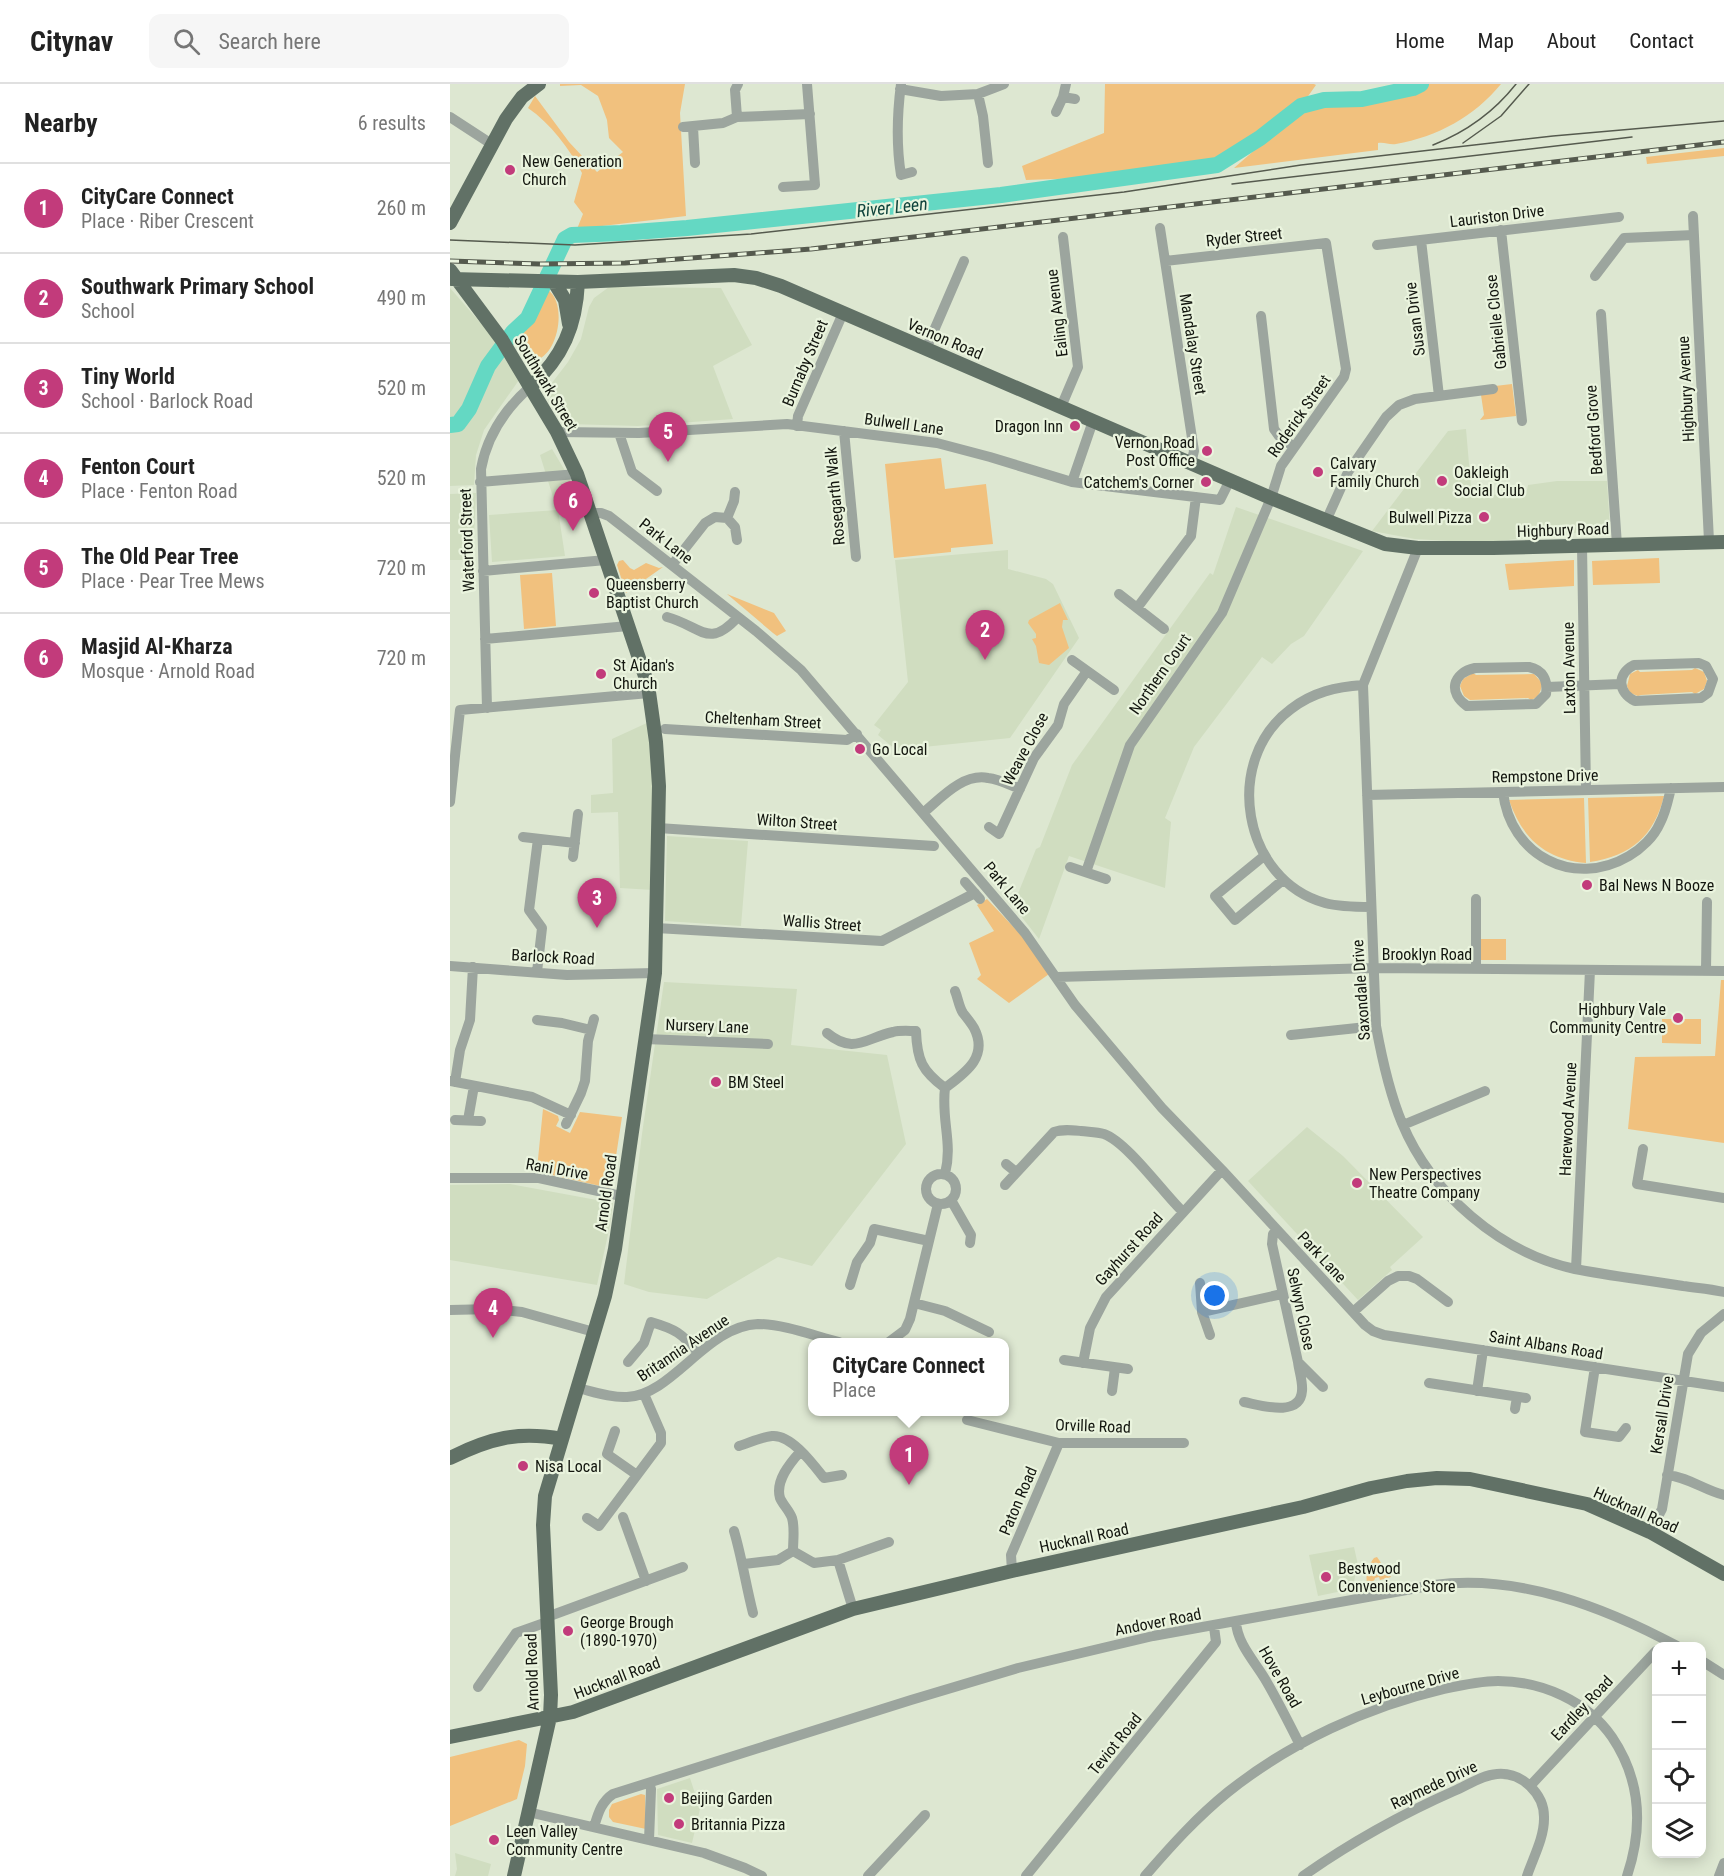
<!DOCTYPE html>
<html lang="en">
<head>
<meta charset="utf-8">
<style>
	body { margin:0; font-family:"Roboto Condensed",sans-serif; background:#f6f6f6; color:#222 }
	.controls { position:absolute; right:18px; bottom:18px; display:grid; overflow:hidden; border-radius:12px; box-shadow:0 3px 15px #0003 }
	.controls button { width:54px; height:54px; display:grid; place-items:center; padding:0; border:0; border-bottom:2px solid #e0e0e0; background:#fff; color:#222; font:30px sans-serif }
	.you { position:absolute; left:765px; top:1212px; width:21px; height:21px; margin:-15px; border:4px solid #fff; border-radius:50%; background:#1a73e8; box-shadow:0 0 0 9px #1a73e833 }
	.badge { display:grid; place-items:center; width:39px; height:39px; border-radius:50%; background:#c23b7b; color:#fff; font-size:20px; font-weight:700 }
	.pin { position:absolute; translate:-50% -50px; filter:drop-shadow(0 2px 3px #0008) }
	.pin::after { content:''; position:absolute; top:32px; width:21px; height:18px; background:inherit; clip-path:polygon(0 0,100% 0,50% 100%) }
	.popup { position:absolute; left:358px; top:1254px; width:201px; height:78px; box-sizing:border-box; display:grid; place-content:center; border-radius:12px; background:#fff; filter:drop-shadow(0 2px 4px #0005); font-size:20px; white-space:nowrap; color:#767676 }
	.popup b { font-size:22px; color:#222 }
	.popup::after { content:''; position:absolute; left:50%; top:100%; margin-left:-12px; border:12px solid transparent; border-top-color:#fff }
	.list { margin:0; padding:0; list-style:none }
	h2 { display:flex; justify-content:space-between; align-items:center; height:78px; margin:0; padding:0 24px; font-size:26px }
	h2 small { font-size:20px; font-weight:400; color:#767676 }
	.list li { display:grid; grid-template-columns:39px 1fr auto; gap:18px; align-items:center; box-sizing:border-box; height:90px; padding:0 24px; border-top:2px solid #e0e0e0 }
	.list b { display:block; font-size:22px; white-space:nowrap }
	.list p { margin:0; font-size:20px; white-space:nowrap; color:#767676 }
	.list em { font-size:20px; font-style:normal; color:#767676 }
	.icon { flex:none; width:33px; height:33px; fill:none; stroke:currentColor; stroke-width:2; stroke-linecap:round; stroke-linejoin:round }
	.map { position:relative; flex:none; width:1274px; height:1792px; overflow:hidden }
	header { display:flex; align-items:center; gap:36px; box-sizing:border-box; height:84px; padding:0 30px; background:#fff; border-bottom:2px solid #e0e0e0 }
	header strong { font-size:28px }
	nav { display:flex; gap:33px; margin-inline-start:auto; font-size:21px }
	.search { width:420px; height:54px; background:#f6f6f6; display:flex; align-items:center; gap:15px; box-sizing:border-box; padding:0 21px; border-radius:12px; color:#767676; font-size:22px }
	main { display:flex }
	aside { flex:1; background:#fff }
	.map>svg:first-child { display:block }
</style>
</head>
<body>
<header>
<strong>Citynav</strong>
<div class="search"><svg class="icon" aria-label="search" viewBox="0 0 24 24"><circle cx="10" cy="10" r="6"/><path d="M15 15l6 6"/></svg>Search here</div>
<nav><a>Home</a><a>Map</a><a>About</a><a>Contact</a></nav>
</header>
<main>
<aside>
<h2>Nearby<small>6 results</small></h2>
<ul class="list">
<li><span class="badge">1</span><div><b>CityCare Connect</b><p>Place · Riber Crescent</p></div><em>260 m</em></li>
<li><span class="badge">2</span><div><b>Southwark Primary School</b><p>School</p></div><em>490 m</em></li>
<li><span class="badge">3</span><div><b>Tiny World</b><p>School · Barlock Road</p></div><em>520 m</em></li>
<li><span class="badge">4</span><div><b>Fenton Court</b><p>Place · Fenton Road</p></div><em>520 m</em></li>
<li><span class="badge">5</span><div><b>The Old Pear Tree</b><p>Place · Pear Tree Mews</p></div><em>720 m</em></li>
<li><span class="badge">6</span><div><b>Masjid Al-Kharza</b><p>Mosque · Arnold Road</p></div><em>720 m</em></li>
</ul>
</aside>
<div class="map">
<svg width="1274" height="1792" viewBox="0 0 1274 1792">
	<rect width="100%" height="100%" fill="#dde7d1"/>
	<path fill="#d0ddc0" d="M159,203l112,1 31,57 -39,21 20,53 -95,7 -71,-2 -16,-24 -3,-12 20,-26 13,-23 8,-32 5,-9z
		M0,204l35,40 13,18 -33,61 -15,12z
		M51,269l18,27 -35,50 -8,25 -2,30 -24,1v-55l7,-2 10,-12z
		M1016,345l6,69 55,-8 1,-5 29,-4h50l3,48 -129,14 -66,-4 -43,-8 76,-100z
		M102,365l18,30 10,28 -22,3 7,46 -73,6 -3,-47 68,-5 -17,-55z
		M26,409l-3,67h-23v-66z
		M786,423l127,44 -59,85 -13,8 -19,20 -10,-7 -68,90 -29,71 6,4 -6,66 -96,-32 -30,83 -26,-33 23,-57 4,-2 32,-82 138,-192 3,2z
		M558,466v19l38,10 7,5 26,54 -69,100 -96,10 -8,10 -28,-23 3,-5 -7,-5 34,-43 -13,-122z
		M199,638l3,36 1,132 -33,-2 -2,-76 -27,1v-18l22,-2 -1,-54z
		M217,752l81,5 -7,85 -76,-5z
		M214,898l133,7 -6,56 96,10 19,89 -94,122 -34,-9 -71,42 -58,-7 -25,-8 18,-150z
		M857,1043l36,29 80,81 -33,30 2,3 -34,30 -110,-119z
		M60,1100l103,19 -3,22 -13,60 -147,-25v-75z
		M904,1463l4,18 -6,24 -34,7 -9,-41z
		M240,1694l10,31 -8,34 -34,-8 -1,-46z
		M5,1769l36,11 -3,12h-33l2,-7z"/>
	<path fill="#f1c17e" d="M110,0h125l-5,29 6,103 -109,13 6,-15 -9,-12 8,-29c-13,-25 -31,-49 -54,-65l7,-12 34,46 28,30 26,-20 -14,-14 -2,-18 -9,-24 -17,-11 -21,1z
		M655,0h209l2,1 -10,14 -88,68 -105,10 -87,3 -4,-14 82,-33z
		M961,0h90c-26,32 -64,53 -105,60 -7,1 -11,-2 -18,-1v7l-144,18 69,-60c20,-13 43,-8 66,-11 15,-2 28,-7 42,-13z
		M1274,64v8l-77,8 -1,-7z
		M98,206c20,14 10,68 -15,71l-12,-9 -6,-9 18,-22z
		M1062,300l4,32 -36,4 4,-5 -3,-20 14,-9z
		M491,374l4,31 41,-5 7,60 -42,4v4l-57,6 -9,-94z
		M1209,474l1,25 -67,2 -1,-24z
		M173,476l7,8 4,2 12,-7 13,5 4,-1 -37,26 -9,-28 2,-4z
		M1124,476v26l-65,4 -4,-26z
		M102,489l4,53 -32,3 -4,-54z
		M277,510l47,19 12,18 -9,5 -4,-3z
		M610,519l8,17h-5l-1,7 7,21 -20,17 -10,-2 -3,-17 -4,-7 4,-1v-4l-8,-11 1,-3z
		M1245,584l9,4 3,9 -3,8 -9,5 -3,-2 -51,3 -3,1 -8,-3 -3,-7 3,-12 8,-4 2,2 52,-2z
		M1023,589l3,2 58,-1 8,9c-1,9 -3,14 -11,17l-3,-2 -58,2 -6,-4 -4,-10 3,-7z
		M1214,712c-10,40 -33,60 -74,66l-2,-64z
		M1134,714l2,65c-41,-4 -64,-25 -77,-63z
		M537,815l36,38 26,37 -40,29 -32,-24 4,-4 -12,-32 25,-12 -17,-26z
		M1031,855h25v21h-25z
		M1271,896h3v163l-96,-14 7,-72 80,-1z
		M1212,935h39v25l-39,-1z
		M93,1025l15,7 1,4 -3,6 14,7 10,-21 42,5 -9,59 -4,12 -70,-16 -2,-3z
		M927,1473l14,20 -11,3 -1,-3 -4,1 -1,3 -7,1c-2,-8 2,-18 7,-24z
		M69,1656l8,4 -2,22 -8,33 -67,27v-69z
		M191,1710l4,1 1,34 -33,-7 -4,-5v-7l3,-6z"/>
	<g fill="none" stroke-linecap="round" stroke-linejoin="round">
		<path stroke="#64d8c3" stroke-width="16" d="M0,341l8,-1 11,-15 19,-43 25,-34 15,-14 37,-79 7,-4 49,-2 66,-5 314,-33 216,-30 43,-27 41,-32 23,-6 38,-1 51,-11 8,-4"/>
		<path stroke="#9ca59e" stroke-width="10" d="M451,0c-4,31 -5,60 0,91l11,-3
			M450,5l41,7 37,-2 26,-10
			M528,10l5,22 5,47
			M613,13l3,-13
			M606,28l7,-15 12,2
			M0,33l43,28
			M287,33l-2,-27 3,-6
			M233,43l40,-4 14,-6 73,-3
			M243,43l2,36
			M333,103l32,-2 -8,-101
			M1243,132l16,325
			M710,144l34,223 -3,13
			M1051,146l21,191
			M971,156l18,156
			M927,161l242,-28
			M1145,192l29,-38 70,-3
			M1151,230l16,231
			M811,232l13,113 5,7 15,11
			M476,265l38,-88
			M611,323l17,-40 -15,-130
			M347,342l1,-10 45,-103
			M394,347l12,126
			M107,348l82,1 148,-9 150,19 53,14 82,25 148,18 10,-20
			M169,349l13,39 25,19
			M30,398l97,-8
			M622,398l21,-61
			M140,429h11l8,3 147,115 45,39 224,263 50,72 87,103 60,62 143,155 8,6 11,4 340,52
			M277,434l7,-17 1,-9
			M876,437l22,-49 38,-55 13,-12 16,-6 78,-10
			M1132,462l4,244
			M968,464l-55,137 13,341c6,33 13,66 26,97 29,70 98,130 173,146 35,7 72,11 108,17 14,2 28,3 41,6
			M222,481l33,-42 10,-6 12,1 8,9 2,13
			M33,487l123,-11
			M669,510l45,35
			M687,524l54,-72 5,-39
			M217,533c34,9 41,33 71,0
			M35,555l143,-13
			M622,576l42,30
			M1249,579l7,3 7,13 -5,14 -7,5 -66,3c-17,-8 -19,-27 -1,-36z
			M1079,583c14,3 19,13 17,27l-10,10 -69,2c-19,-13 -15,-33 8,-38z
			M913,601c-27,2 -50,7 -72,24 -69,51 -49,171 34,194 15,4 31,4 46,4
			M1097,603l73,-3
			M37,624l-6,-239c6,-33 24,-60 49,-82
			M215,645l182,11 10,-6
			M1053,708c7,63 70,97 126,64 12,-7 25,-19 31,-33 6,-11 8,-23 11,-35
			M917,711l357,-8
			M0,718l10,-92 189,-17
			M473,729c18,-15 40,-40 65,-35 11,1 22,7 32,11
			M539,743l10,7 35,-76 24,-33 6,-21 23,-33
			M208,744l276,18
			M73,753l52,6
			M814,772l-49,40 20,24 48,-40
			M123,773l5,-43
			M620,783l36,12
			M636,788l44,-127 92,-132 49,-115 10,-32 63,-89 2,-8 -20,-126 -161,18
			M515,798l15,17
			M206,844l226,13 93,-48
			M0,882l117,9 88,-2
			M1026,885v-70
			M1256,886l1,-68
			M87,888l5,-44 -13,-18 9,-71
			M607,893l316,-9 351,3
			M87,936l25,3 29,7
			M377,949c27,22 38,5 66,-1 7,-2 16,-1 23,-1 1,29 6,40 29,57
			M841,951l85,-9
			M195,955l123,5
			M0,997l82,16 39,18
			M5,998l5,-32 10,-30 3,-53
			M5,1036l26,1
			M18,1036l6,-34
			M116,1040l15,-31 4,-12 3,-40 6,-22
			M953,1041l82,-34
			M1193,1065l-6,35 87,14
			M556,1080l10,8
			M476 1105a15 15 0 1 1 30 0a15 15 0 1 1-30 0Z
			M495,1090c8,-31 -4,-54 0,-86 20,-15 44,-31 29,-60 -3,-5 -7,-10 -11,-15 -4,-6 -5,-15 -8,-22
			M0,1094h89l82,18
			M555,1101l49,-53c9,-3 17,-2 27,-1 8,1 16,1 23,3 23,8 60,60 79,78
			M501,1116l20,35 -1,8
			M827,1146l-4,4 -1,10 26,118 25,25
			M1126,1185l14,-299
			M750,1199l2,29 8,23
			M400,1201l7,-23 13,-19 4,-14 55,12
			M464,1219l31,8 44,21
			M0,1226l42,-1 30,3 72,20
			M752,1228l80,-18
			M903,1228l35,-31 10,-5h11l8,3 31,23
			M439,1258l16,-12 5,-11 28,-115
			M614,1276l64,9
			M178,1278l16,-19 7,-21c24,7 31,11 47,31
			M633,1279l7,-35 16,-31 116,-127
			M1145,1283l-10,65 34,5 7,-9
			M979,1299l97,15
			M128,1304c16,4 33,10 49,9 46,-2 79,-71 131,-73 25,0 57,12 81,18
			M662,1307l3,-23
			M1027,1307l6,-41
			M794,1318c16,3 56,16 58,-11 1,-9 -3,-20 -4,-29
			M1065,1325l2,-12
			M517,1336l92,23h125
			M165,1347l-8,23 30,21
			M289,1362c10,-3 22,-9 33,-10 19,-2 41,28 52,42l18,-3
			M1217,1391c21,2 37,15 57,20
			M173,1433l23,64
			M137,1434l12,8 62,-83v-10l-17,-39
			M284,1447c8,27 12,55 19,82
			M1200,1448l12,-23 26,-155 13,-21 23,-19
			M343,1467l21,12 24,-3 51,-18
			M388,1476l15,49
			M294,1480l34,-4 15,-9c0,-11 2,-23 -1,-33 -3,-8 -9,-13 -12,-20 -5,-17 10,-35 20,-46
			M562,1487l-1,-16 48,-112
			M97,1533l136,-50
			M786,1538c1,21 19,40 29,57 13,22 24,44 35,66
			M1252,1577l22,14
			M28,1603l38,-54 31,-11
			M199,1699l2,6 -2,51
			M1080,1702l126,-135
			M78,1728l176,41 41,15 17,8
			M144,1743c4,-13 7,-25 19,-33l298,-94 107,-32 135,-32 281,-51c85,-11 170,22 243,61
			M418,1792l57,-61
			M576,1792l190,-234 -2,-15
			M695,1792c26,-30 52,-59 83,-84 63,-50 139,-85 216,-103 18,-4 36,-8 54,-8 44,0 89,20 114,56 29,43 31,91 15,139
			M853,1792c47,-33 99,-62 151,-85 14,-6 28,-16 43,-17 25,-2 48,20 47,45 0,19 -11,39 -17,57
			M1269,1792l5,-13"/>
		<path stroke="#617166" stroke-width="14" d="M0,139l56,-104 16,-22 17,-13
			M0,186l52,70 55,92 20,42 71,211 8,57 3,44 -4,187 -40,276 -10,47 -60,200 -2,29 8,170 -1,22 -36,159
			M2,195l126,3 156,-7 22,3 25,8 490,212 114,46 33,4h75l231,-6
			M104,198l11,18 4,24
			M80,303c33,-30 46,-61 48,-105
			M0,1374c40,-20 68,-27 112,-19
			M0,1653l123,-25 280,-103 159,-38 291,-64 68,-19 36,-7 30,-3 33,1 117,25 63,28 74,42"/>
		<path stroke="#555a4e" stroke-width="1.5" d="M1013,59l38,-27 28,-32
			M983,61c33,-13 61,-33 83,-61
			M782,100l400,-47
			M0,156l125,5 176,-11 373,-42 177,-27 252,-29 171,-15"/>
		<g stroke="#555a4e" stroke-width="5">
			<path id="rail" d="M0,177l90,3 85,-1 186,-14 913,-107"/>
		</g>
		<use href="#rail" stroke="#eaf4de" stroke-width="3" stroke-dasharray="9" stroke-linecap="butt"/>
	</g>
	<g fill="#c23b7b" stroke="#eaf4de" stroke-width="2">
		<circle cx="60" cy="86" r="6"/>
		<circle cx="625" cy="342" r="6"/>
		<circle cx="757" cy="367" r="6"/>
		<circle cx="868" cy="388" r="6"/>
		<circle cx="992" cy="397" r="6"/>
		<circle cx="756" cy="398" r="6"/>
		<circle cx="1034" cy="433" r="6"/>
		<circle cx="144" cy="509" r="6"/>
		<circle cx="151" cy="590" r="6"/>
		<circle cx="410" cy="665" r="6"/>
		<circle cx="1137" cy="801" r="6"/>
		<circle cx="1228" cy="934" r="6"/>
		<circle cx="266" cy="998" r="6"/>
		<circle cx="907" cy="1099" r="6"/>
		<circle cx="73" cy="1382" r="6"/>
		<circle cx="876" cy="1493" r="6"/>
		<circle cx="118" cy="1547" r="6"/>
		<circle cx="219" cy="1714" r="6"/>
		<circle cx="229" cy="1740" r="6"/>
		<circle cx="44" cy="1756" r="6"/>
	</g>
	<g text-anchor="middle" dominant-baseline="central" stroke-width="4.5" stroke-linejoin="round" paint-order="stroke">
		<g font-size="16" fill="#13160f" stroke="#eaf4de" text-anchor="start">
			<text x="72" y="77">New Generation<tspan x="72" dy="18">Church</tspan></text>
			<text x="613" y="342" text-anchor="end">Dragon Inn</text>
			<text x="745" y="358" text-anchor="end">Vernon Road<tspan x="745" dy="18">Post Office</tspan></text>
			<text x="880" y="379">Calvary<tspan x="880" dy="18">Family Church</tspan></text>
			<text x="1004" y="388">Oakleigh<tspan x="1004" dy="18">Social Club</tspan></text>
			<text x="744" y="398" text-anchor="end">Catchem's Corner</text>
			<text x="1022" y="433" text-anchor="end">Bulwell Pizza</text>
			<text x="156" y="500">Queensberry<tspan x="156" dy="18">Baptist Church</tspan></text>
			<text x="163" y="581">St Aidan's<tspan x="163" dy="18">Church</tspan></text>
			<text x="422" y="665">Go Local</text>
			<text x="1149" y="801">Bal News N Booze</text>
			<text x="1216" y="925" text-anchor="end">Highbury Vale<tspan x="1216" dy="18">Community Centre</tspan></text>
			<text x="278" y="998">BM Steel</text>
			<text x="919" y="1090">New Perspectives<tspan x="919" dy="18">Theatre Company</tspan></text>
			<text x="85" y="1382">Nisa Local</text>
			<text x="888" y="1484">Bestwood<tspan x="888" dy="18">Convenience Store</tspan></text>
			<text x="130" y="1538">George Brough<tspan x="130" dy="18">(1890-1970)</tspan></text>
			<text x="231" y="1714">Beijing Garden</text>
			<text x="241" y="1740">Britannia Pizza</text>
			<text x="56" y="1747">Leen Valley<tspan x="56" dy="18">Community Centre</tspan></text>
		</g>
		<g font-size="16" fill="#13160f" stroke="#eaf4de">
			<text transform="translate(1047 132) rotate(-7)">Lauriston Drive</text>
			<text transform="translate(794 153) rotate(-6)">Ryder Street</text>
			<text transform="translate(607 229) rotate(-97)">Ealing Avenue</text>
			<text transform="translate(965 235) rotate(-97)">Susan Drive</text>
			<text transform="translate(1046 238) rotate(-96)">Gabrielle Close</text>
			<text transform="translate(495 255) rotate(23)">Vernon Road</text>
			<text transform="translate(743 260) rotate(81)">Mandalay Street</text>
			<text transform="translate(355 279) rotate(-67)">Burnaby Street</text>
			<text transform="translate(96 299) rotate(59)">Southwark Street</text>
			<text transform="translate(1236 305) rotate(-93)">Highbury Avenue</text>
			<text transform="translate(849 332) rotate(-55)">Roderick Street</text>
			<text transform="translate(454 340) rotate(8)">Bulwell Lane</text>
			<text transform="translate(1144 346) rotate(-94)">Bedford Grove</text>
			<text transform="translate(385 412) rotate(-95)">Rosegarth Walk</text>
			<text transform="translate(1113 446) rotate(-2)">Highbury Road</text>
			<text transform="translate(17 456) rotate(-92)">Waterford Street</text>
			<text transform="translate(216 457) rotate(38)">Park Lane</text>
			<text transform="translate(1119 584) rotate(-91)">Laxton Avenue</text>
			<text transform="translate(710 590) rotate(-55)">Northern Court</text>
			<text transform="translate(313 636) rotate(3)">Cheltenham Street</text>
			<text transform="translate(575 665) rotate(-62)">Weave Close</text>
			<text transform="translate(1095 692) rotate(-1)">Rempstone Drive</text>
			<text transform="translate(347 738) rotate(4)">Wilton Street</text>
			<text transform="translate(557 804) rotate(50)">Park Lane</text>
			<text transform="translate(372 839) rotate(4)">Wallis Street</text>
			<text x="977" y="870">Brooklyn Road</text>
			<text transform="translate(103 873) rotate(3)">Barlock Road</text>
			<text transform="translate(911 906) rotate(-94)">Saxondale Drive</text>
			<text transform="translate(257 942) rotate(2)">Nursery Lane</text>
			<text transform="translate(1118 1035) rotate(-87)">Harewood Avenue</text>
			<text transform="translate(107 1085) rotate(10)">Rani Drive</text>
			<text transform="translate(156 1109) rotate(-82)">Arnold Road</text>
			<text transform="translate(679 1165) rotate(-48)">Gayhurst Road</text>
			<text transform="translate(872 1173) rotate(47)">Park Lane</text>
			<text transform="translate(851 1225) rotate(78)">Selwyn Close</text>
			<text transform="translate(1096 1261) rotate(9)">Saint Albans Road</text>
			<text transform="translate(233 1264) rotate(-34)">Britannia Avenue</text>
			<text transform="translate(1212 1331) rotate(-81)">Kersall Drive</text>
			<text transform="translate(643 1342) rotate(2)">Orville Road</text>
			<text transform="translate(568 1417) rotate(-67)">Paton Road</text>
			<text transform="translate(1186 1426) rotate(24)">Hucknall Road</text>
			<text transform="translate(634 1454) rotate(-12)">Hucknall Road</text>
			<text transform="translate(708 1538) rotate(-11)">Andover Road</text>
			<text transform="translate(82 1588) rotate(-92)">Arnold Road</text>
			<text transform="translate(830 1593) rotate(60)">Hove Road</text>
			<text transform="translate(167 1594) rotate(-21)">Hucknall Road</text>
			<text transform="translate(960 1602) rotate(-16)">Leybourne Drive</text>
			<text transform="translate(1132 1624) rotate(-47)">Eardley Road</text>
			<text transform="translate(665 1660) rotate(-51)">Teviot Road</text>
			<text transform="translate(984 1701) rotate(-25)">Raymede Drive</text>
		</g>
		<g font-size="18" font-style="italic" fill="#10443c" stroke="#eaf4de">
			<text transform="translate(442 123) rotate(-6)">River Leen</text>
		</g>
	</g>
</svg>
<div class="controls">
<button>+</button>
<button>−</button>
<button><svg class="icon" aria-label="locate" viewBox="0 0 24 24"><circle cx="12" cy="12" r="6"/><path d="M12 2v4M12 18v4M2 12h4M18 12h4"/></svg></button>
<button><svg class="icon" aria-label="layers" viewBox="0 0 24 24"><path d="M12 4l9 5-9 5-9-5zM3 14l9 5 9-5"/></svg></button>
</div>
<div class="you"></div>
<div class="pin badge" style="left:459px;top:1401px">1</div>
<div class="popup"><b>CityCare Connect</b>Place</div>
<div class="pin badge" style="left:535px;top:576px">2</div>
<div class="pin badge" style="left:147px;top:844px">3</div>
<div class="pin badge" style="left:43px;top:1254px">4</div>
<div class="pin badge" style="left:218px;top:378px">5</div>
<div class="pin badge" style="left:123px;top:447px">6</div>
</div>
</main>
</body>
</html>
